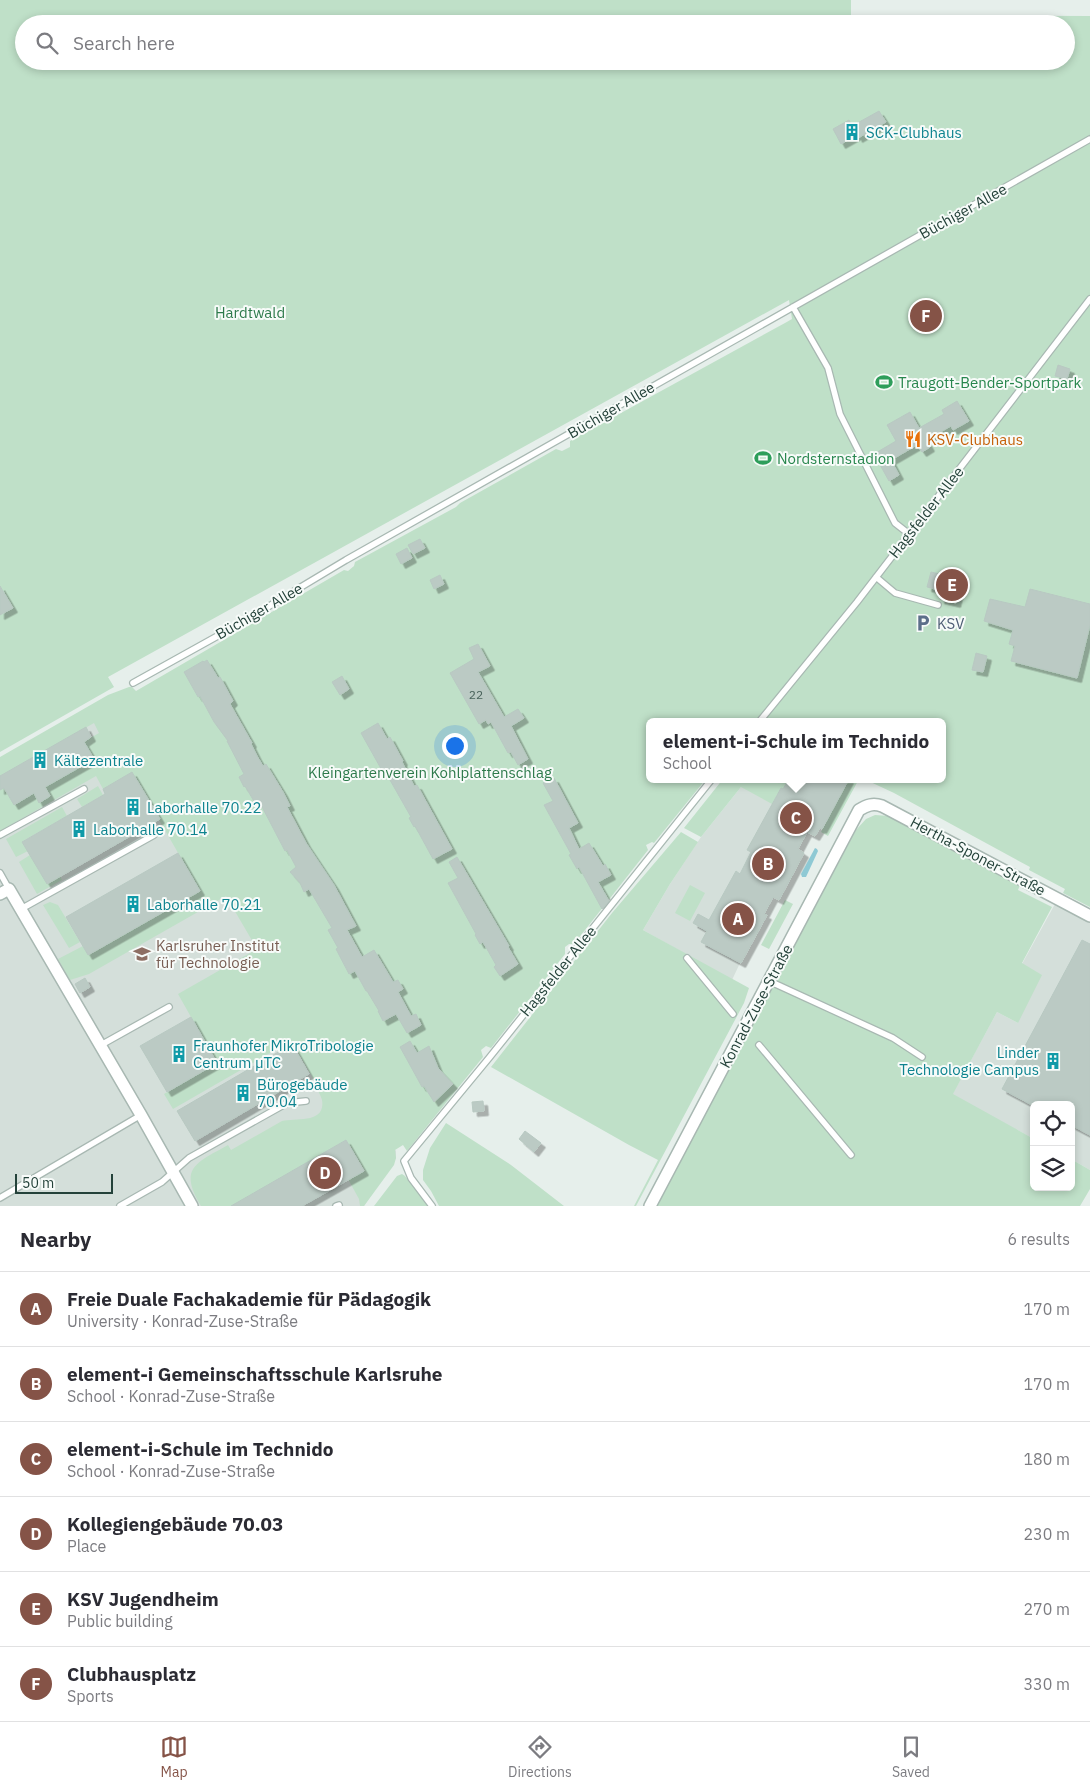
<!DOCTYPE html>
<html lang="en">
<head>
<meta charset="utf-8">
<style>
	body { margin:0; font-family:"IBM Plex Sans",sans-serif; background:#f2f2f3; color:#2b2b33 }
	.controls { position:absolute; right:15px; bottom:15px; display:grid; overflow:hidden; border-radius:8px; box-shadow:0 2px 8px #0003 }
	.controls button { width:45px; height:45px; display:grid; place-items:center; padding:0; border:0; border-bottom:1px solid #e1e1e2; background:#fff; color:#2b2b33; font:25px sans-serif }
	.scale { position:absolute; left:15px; bottom:12px; width:98px; box-sizing:border-box; padding-left:5px; border:2px solid #24423a; border-top:0; font-size:14px; line-height:18px; white-space:nowrap; color:#24423a; -webkit-text-stroke:4px #f7fbf9; paint-order:stroke }
	.you { position:absolute; left:454px; top:745px; width:18px; height:18px; margin:-12px; border:4px solid #fff; border-radius:50%; background:#1a73e8; box-shadow:0 0 0 8px #1a73e833 }
	.badge { display:grid; place-items:center; width:32px; height:32px; border-radius:50%; background:#855347; color:#fff; font-size:16px; font-weight:700 }
	.pin { position:absolute; translate:-50% -50%; border:2px solid #fff; box-shadow:0 1px 5px #0006 }
	.popup { position:absolute; left:646px; top:718px; width:300px; height:65px; box-sizing:border-box; display:grid; place-content:center; border-radius:8px; background:#fff; filter:drop-shadow(0 1px 4px #0005); font-size:16px; white-space:nowrap; color:#7c7c81 }
	.popup b { font-size:19px; color:#2b2b33 }
	.popup::after { content:''; position:absolute; left:50%; top:100%; margin-left:-10px; border:10px solid transparent; border-top-color:#fff }
	.list { margin:0; padding:0; list-style:none }
	h2 { display:flex; justify-content:space-between; align-items:center; height:65px; margin:0; padding:0 20px; font-size:21px }
	h2 small { font-size:16px; font-weight:400; color:#7c7c81 }
	.list li { display:grid; grid-template-columns:32px 1fr auto; gap:15px; align-items:center; box-sizing:border-box; height:75px; padding:0 20px; border-top:1px solid #e1e1e2 }
	.list b { display:block; font-size:19px; white-space:nowrap }
	.list p { margin:0; font-size:16px; white-space:nowrap; color:#7c7c81 }
	.list em { font-size:16px; font-style:normal; color:#7c7c81 }
	.icon { flex:none; width:28px; height:28px; fill:none; stroke:currentColor; stroke-width:2; stroke-linecap:round; stroke-linejoin:round }
	.map { position:relative; flex:none; width:1090px; height:1206px; overflow:hidden }
	.search { position:absolute; background:#fff; box-shadow:0 2px 8px #0003; left:15px; right:15px; top:15px; height:55px; display:flex; align-items:center; gap:12px; box-sizing:border-box; padding:0 18px; border-radius:28px; color:#7c7c81; font-size:19px }
	.sheet { height:515px; background:#fff }
	nav { display:flex; justify-content:space-around; align-items:center; box-sizing:border-box; height:70px; border-top:1px solid #e1e1e2; background:#fff; font-size:14px; color:#7c7c81 }
	nav a { display:grid; justify-items:center; gap:2px }
	nav .on { color:#855347 }
	.map>svg:first-child { display:block }
</style>
</head>
<body>
<div class="map">
<svg width="1090" height="1206" viewBox="0 0 1090 1206">
	<defs>
		<filter id="shadow"><feDropShadow dx="4.5" dy="4.5" stdDeviation="0" flood-color="#0004"/></filter>
	</defs>
	<rect width="100%" height="100%" fill="#e6efeb"/>
	<path fill="#d4dfda" d="M131,689l265,462v7l-32,48h-364v-441z
		M859,779l-26,30 -11,20 -4,-2 -11,5 -44,82 -31,66 -89,-50 27,-46 31,-47 40,-50z
		M1055,904l35,19v247l-19,-11v-54h-37v34l-82,-44 45,-83 21,11 4,-59z"/>
	<path fill="#bfe0c8" fill-rule="evenodd" d="M0,0h851v15l239,1v891l-27,-14 2,-4 -36,-19 1,-3 -136,-74 -30,-14h78v-57h-292v57h56l-52,64 -2,-1 -6,3 2,5 -74,94h-5l-4,3v7l-74,94 -5,-2 -5,4 2,7 -76,94 -4,-6 -8,5 1,8 -2,7 -30,41h-4l-1,-7 -11,-20 16,-9 -18,-30 -114,66h-31c-23,-38 -5,-43 27,-61l3,5 51,-29c14,-3 44,3 40,-21 -1,-5 -5,-9 -5,-15l-26,-44 -118,68 -9,-15 53,-31 -39,-69 79,-45 -31,-53 -137,78 -19,6 -12,-21 25,-13 5,9 112,-64 -68,-118 -29,16 -7,-13 -96,55v-41l99,-57 -5,-10 -94,53v-19l108,-62 21,-8h3l4,4 208,-121 4,1 6,-5 1,-4 101,-55 4,-4 96,-54 6,2 8,-4v-6l215,-118 7,-4 -3,-19 -681,377 6,10 -114,65v-137l13,-7 -13,-22zM24,24h1042v37h-1042z
		M723,779h67l-6,11 -3,-2 -9,16 -31,-17 -40,50 -17,-9z
		M843,779h16l-31,57 -7,-4 26,-50z
		M98,786l5,9 -21,12 -5,-8z
		M62,807l5,9 -44,25 5,10 -12,6 -10,-18z
		M875,815l14,1 131,69 -2,5 34,17 -30,56 20,12 -24,48 -21,-11 -44,82 81,45v48h37v-28l19,11v19l-10,17h-424l200,-376 10,-11z
		M681,832l17,10 -28,42 -27,46 106,58 -5,15 -108,203h-2l24,-46 -29,-15 -138,-78 121,-154z
		M30,855l30,21 2,4 -25,14 -18,-32z
		M690,885l15,8 -15,28 -15,-8z
		M785,900l8,4 -24,45 -8,-4z
		M50,902l8,3 22,37 -11,6 -26,-43z
		M446,1123l65,42 53,41h-125l-8,-15 -8,-11v-10l7,-22z
		M402,1174l3,2 24,30h-55l23,-30z"/>
	<path fill="#8ec9d4" d="M815,848l2,1 1,2 -12,26h-4l-1,-3z"/>
	<path fill="#bbcac4" stroke="#b8c9c2" filter="url(#shadow)" d="M879,111l7,11 -28,16 -1,-3 -16,9 -8,-15 16,-9 3,6z
		M1058,365l12,4 -3,10 -12,-3z
		M957,401l12,20 -16,9 -2,-4 -25,14 4,7 -8,5 -5,-7 -26,15 8,15 -10,6 -15,-27 22,-13 -9,-16 23,-13 9,16 25,-14 -2,-4z
		M420,539l5,9 -12,6 -5,-9z
		M407,548l5,10 -11,6 -5,-10z
		M931,572l31,7 -6,24 -16,-4 2,-8 -15,-4z
		M440,575l4,9 -10,5 -4,-9z
		M0,586l13,22 -13,7z
		M1030,589l60,15v21l-13,53 -66,-17 4,-15 -6,-2 4,-14 -29,-9 6,-22 35,8z
		M478,644l12,22 -12,6 26,45 14,-8 6,9 -13,8 17,33 -10,6 -7,-13 -3,1 -17,-31 -3,2 -2,-4 -7,4 -29,-51 24,-14 -5,-11z
		M976,653l11,3 -4,16 -11,-2z
		M207,660l11,18 2,-1 13,24 -3,3 22,39 -1,1 6,12 6,10 3,-2 17,28 7,14 -3,1 19,36 28,42 22,41 -9,4 15,27 12,-7 19,32 5,-2 5,9 -5,3 13,24 5,-2 5,11 -14,8 -11,-19 -13,7 -5,-10h1l-12,-20h-1l-11,-20 -6,3 -13,-25 2,-1 -10,-18 4,-2 -23,-39 -5,3 -4,-9 -10,-11 6,-5 -9,-17 -2,1 -26,-50 -4,2 -10,-17 -1,1 -5,-10 5,-3 -17,-33h1l-14,-19 -14,-26 -2,1 -14,-25 19,-11 1,1z
		M342,676l7,13 -9,6 -8,-13z
		M378,723l9,16 3,-2 13,24 -1,1 12,24 3,-1 35,64 -19,10 -18,-33 -1,1 -5,-9 2,-1 -25,-44 -2,1 -23,-41z
		M86,727l5,10 -7,5 10,17 -49,28 5,9 -11,7 -5,-10 -20,12 -10,-17 -4,2v-14z
		M132,772l28,47 -113,65 -25,-42 83,-48 -2,-5z
		M554,778l24,45 -9,5 10,21 10,-6 14,23 2,-2 6,11 -13,7 11,19 -7,8 -23,-42 -2,2 -8,-14 2,-1 -27,-49 9,-4 -10,-18z
		M789,779h60l-27,50 -2,-1 -5,8 -8,-4 -9,17 6,4 -25,47 -6,-3 -9,17 3,1 -26,48 -40,-21 6,-11 -14,-8 5,-9 11,6 27,-49 4,3 11,-22 -4,-2 34,-62 2,1z
		M178,853l22,38 -112,64 -22,-38z
		M457,857l52,89 -1,1 10,17 -18,12 -6,-9 2,-2 -13,-23 -3,2 -5,-9 1,-1 -28,-51 10,-5 -9,-16z
		M1082,940l8,4v191l-19,-10v-20h-39l-30,-16z
		M85,978l5,9 -10,6 -5,-9z
		M191,1017l26,46 -50,29 -27,-46z
		M410,1041l7,12 12,-7 9,22 15,16 -19,18 -10,-16 -2,1 -22,-40z
		M292,1044l17,30 -114,67 -18,-30z
		M483,1101l1,10 -11,1 -1,-10z
		M525,1131l16,12 -7,9 -15,-13z
		M346,1140l18,31 -62,35h-71z"/>
	<g fill="none" stroke-linecap="round" stroke-linejoin="round">
		<g stroke="#a8b8b2" stroke-width="8">
			<path id="service" d="M793,307l35,61 12,46 55,109 14,11
				M876,577l19,16 43,12
				M133,683l108,-60 105,-63 744,-421
				M759,722l98,-120 233,-303
				M0,835l84,-46
				M0,873l9,16
				M21,909l133,-74
				M687,958l46,56
				M769,981l124,57 29,19
				M101,1045l68,-38
				M759,1045l92,110
				M0,1198l141,-83
				M120,1206l42,-24 27,-24 98,-55 19,-2
				M336,1206l3,-1
				M432,1206l-21,-28 -7,-17 85,-103 223,-279"/>
		</g>
		<g stroke="#a8b8b2" stroke-width="14">
			<path id="minor" d="M0,894l9,-5 132,226 51,91
				M650,1206l209,-396c8,-5 14,-7 23,-4l208,110"/>
		</g>
		<use href="#service" stroke="#fff" stroke-width="5.5"/>
		<use href="#minor" stroke="#fff" stroke-width="11"/>
	</g>
	<defs>
		<g id="building-bare" transform="scale(1.35)"><path d="M-4-6H4V6H1V3H-1V6H-4ZM-2.5-4.3h1.7v1.8h-1.7ZM.8-4.3h1.7v1.8H.8ZM-2.5-1h1.7V.8h-1.7ZM.8-1h1.7V.8H.8Z" fill="#0f9aa8" stroke="#f7fbf9" stroke-width="2.5" paint-order="stroke"/></g>
		<g id="stadium-bare" transform="scale(1.35)"><path d="M0-5a6.5 5 0 1 0 0 10a6.5 5 0 1 0 0-10ZM-3.5-1.8h7v3.6h-7Z" fill="#2e9e5b" stroke="#f7fbf9" stroke-width="2.5" paint-order="stroke"/></g>
		<g id="restaurant-bare" transform="scale(1.35)"><path d="M-5-6h1v4h1v-4h1v4h1v-4h1v5L-1.5 .5V6h-2V.5L-5-1ZM5-6V6H3V1.5H1.5Q1.5-4 5-6Z" fill="#e8710a" stroke="#f7fbf9" stroke-width="2.5" paint-order="stroke"/></g>
		<g id="parking-bare" transform="scale(1.35)"><path d="M-3.5-5.5H1a3.5 3.5 0 0 1 0 7H-1V5.5H-3.5ZM-1-3.4V-.6H.8a1.4 1.4 0 0 0 0-2.8Z" fill="#5c6f8a" stroke="#f7fbf9" stroke-width="2.5" paint-order="stroke"/></g>
		<g id="university-bare" transform="scale(1.35)"><path d="M0-5L7-2L0 1L-7-2ZM-4 1L0 2.5L4 1V4Q0 6-4 4Z" fill="#8d6e63" stroke="#f7fbf9" stroke-width="2.5" paint-order="stroke"/></g>
	</defs>
	<g fill-rule="evenodd">
		<use href="#building-bare" x="852" y="132"/>
		<use href="#stadium-bare" x="884" y="382"/>
		<use href="#restaurant-bare" x="913" y="439"/>
		<use href="#stadium-bare" x="763" y="458"/>
		<use href="#parking-bare" x="923" y="623"/>
		<use href="#building-bare" x="40" y="760"/>
		<use href="#building-bare" x="133" y="807"/>
		<use href="#building-bare" x="79" y="829"/>
		<use href="#building-bare" x="133" y="904"/>
		<use href="#university-bare" x="142" y="954"/>
		<use href="#building-bare" x="179" y="1054"/>
		<use href="#building-bare" x="1053" y="1061"/>
		<use href="#building-bare" x="243" y="1093"/>
	</g>
	<g text-anchor="middle" dominant-baseline="central" stroke-width="4" stroke-linejoin="round" paint-order="stroke">
		<g font-size="12" fill="#4a645c">
			<text x="476" y="694">22</text>
		</g>
		<g font-size="15" fill="#0d838f" stroke="#f7fbf9" text-anchor="start">
			<text x="866" y="132">SCK-Clubhaus</text>
			<text x="54" y="760">Kältezentrale</text>
			<text x="147" y="807">Laborhalle 70.22</text>
			<text x="93" y="829">Laborhalle 70.14</text>
			<text x="147" y="904">Laborhalle 70.21</text>
			<text x="193" y="1045">Fraunhofer MikroTribologie<tspan x="193" dy="17">Centrum µTC</tspan></text>
			<text x="1039" y="1052" text-anchor="end">Linder<tspan x="1039" dy="17">Technologie Campus</tspan></text>
			<text x="257" y="1084">Bürogebäude<tspan x="257" dy="17">70.04</tspan></text>
		</g>
		<g font-size="15" fill="#24423a" stroke="#f7fbf9">
			<text transform="translate(963 211) rotate(-29)">Büchiger Allee</text>
			<text transform="translate(611 410) rotate(-30)">Büchiger Allee</text>
			<text transform="translate(926 512) rotate(-52)">Hagsfelder Allee</text>
			<text transform="translate(259 611) rotate(-30)">Büchiger Allee</text>
			<text transform="translate(978 856) rotate(28)">Hertha-Sponer-Straße</text>
			<text transform="translate(558 971) rotate(-51)">Hagsfelder Allee</text>
			<text transform="translate(756 1006) rotate(-62)">Konrad-Zuse-Straße</text>
		</g>
		<g font-size="15" fill="#2d7a4b" stroke="#f7fbf9">
			<text x="250" y="312">Hardtwald</text>
			<text x="430" y="772">Kleingartenverein Kohlplattenschlag</text>
		</g>
		<g font-size="15" fill="#27864d" stroke="#f7fbf9" text-anchor="start">
			<text x="898" y="382">Traugott-Bender-Sportpark</text>
			<text x="777" y="458">Nordsternstadion</text>
		</g>
		<g font-size="15" fill="#c56008" stroke="#f7fbf9" text-anchor="start">
			<text x="927" y="439">KSV-Clubhaus</text>
		</g>
		<g font-size="15" fill="#4e5e75" stroke="#f7fbf9" text-anchor="start">
			<text x="937" y="623">KSV</text>
		</g>
		<g font-size="15" fill="#785e54" stroke="#f7fbf9" text-anchor="start">
			<text x="156" y="945">Karlsruher Institut<tspan x="156" dy="17">für Technologie</tspan></text>
		</g>
	</g>
</svg>
<div class="controls">
<button><svg class="icon" aria-label="locate" viewBox="0 0 24 24"><circle cx="12" cy="12" r="6"/><path d="M12 2v4M12 18v4M2 12h4M18 12h4"/></svg></button>
<button><svg class="icon" aria-label="layers" viewBox="0 0 24 24"><path d="M12 4l9 5-9 5-9-5zM3 14l9 5 9-5"/></svg></button>
</div>
<div class="scale">50 m</div>
<div class="you"></div>
<div class="pin badge" style="left:738px;top:919px">A</div>
<div class="pin badge" style="left:768px;top:864px">B</div>
<div class="pin badge" style="left:796px;top:818px">C</div>
<div class="popup"><b>element-i-Schule im Technido</b>School</div>
<div class="pin badge" style="left:325px;top:1173px">D</div>
<div class="pin badge" style="left:952px;top:585px">E</div>
<div class="pin badge" style="left:926px;top:316px">F</div>
<div class="search"><svg class="icon" aria-label="search" viewBox="0 0 24 24"><circle cx="10" cy="10" r="6"/><path d="M15 15l6 6"/></svg>Search here</div>
</div>
<section class="sheet">
<h2>Nearby<small>6 results</small></h2>
<ul class="list">
<li><span class="badge">A</span><div><b>Freie Duale Fachakademie für Pädagogik</b><p>University · Konrad-Zuse-Straße</p></div><em>170 m</em></li>
<li><span class="badge">B</span><div><b>element-i Gemeinschaftsschule Karlsruhe</b><p>School · Konrad-Zuse-Straße</p></div><em>170 m</em></li>
<li><span class="badge">C</span><div><b>element-i-Schule im Technido</b><p>School · Konrad-Zuse-Straße</p></div><em>180 m</em></li>
<li><span class="badge">D</span><div><b>Kollegiengebäude 70.03</b><p>Place</p></div><em>230 m</em></li>
<li><span class="badge">E</span><div><b>KSV Jugendheim</b><p>Public building</p></div><em>270 m</em></li>
<li><span class="badge">F</span><div><b>Clubhausplatz</b><p>Sports</p></div><em>330 m</em></li>
</ul>
</section>
<nav>
<a class="on"><svg class="icon" aria-label="map" viewBox="0 0 24 24"><path d="M3 6l6-2 6 2 6-2v14l-6 2-6-2-6 2zM9 4v14M15 6v14"/></svg>Map</a>
<a><svg class="icon" aria-label="directions" viewBox="0 0 24 24"><path d="M12 3l9 9-9 9-9-9zM9 14v-3h6M13 9l2 2-2 2"/></svg>Directions</a>
<a><svg class="icon" aria-label="saved" viewBox="0 0 24 24"><path d="M7 4h10v16l-5-4-5 4z"/></svg>Saved</a>
</nav>
</body>
</html>
